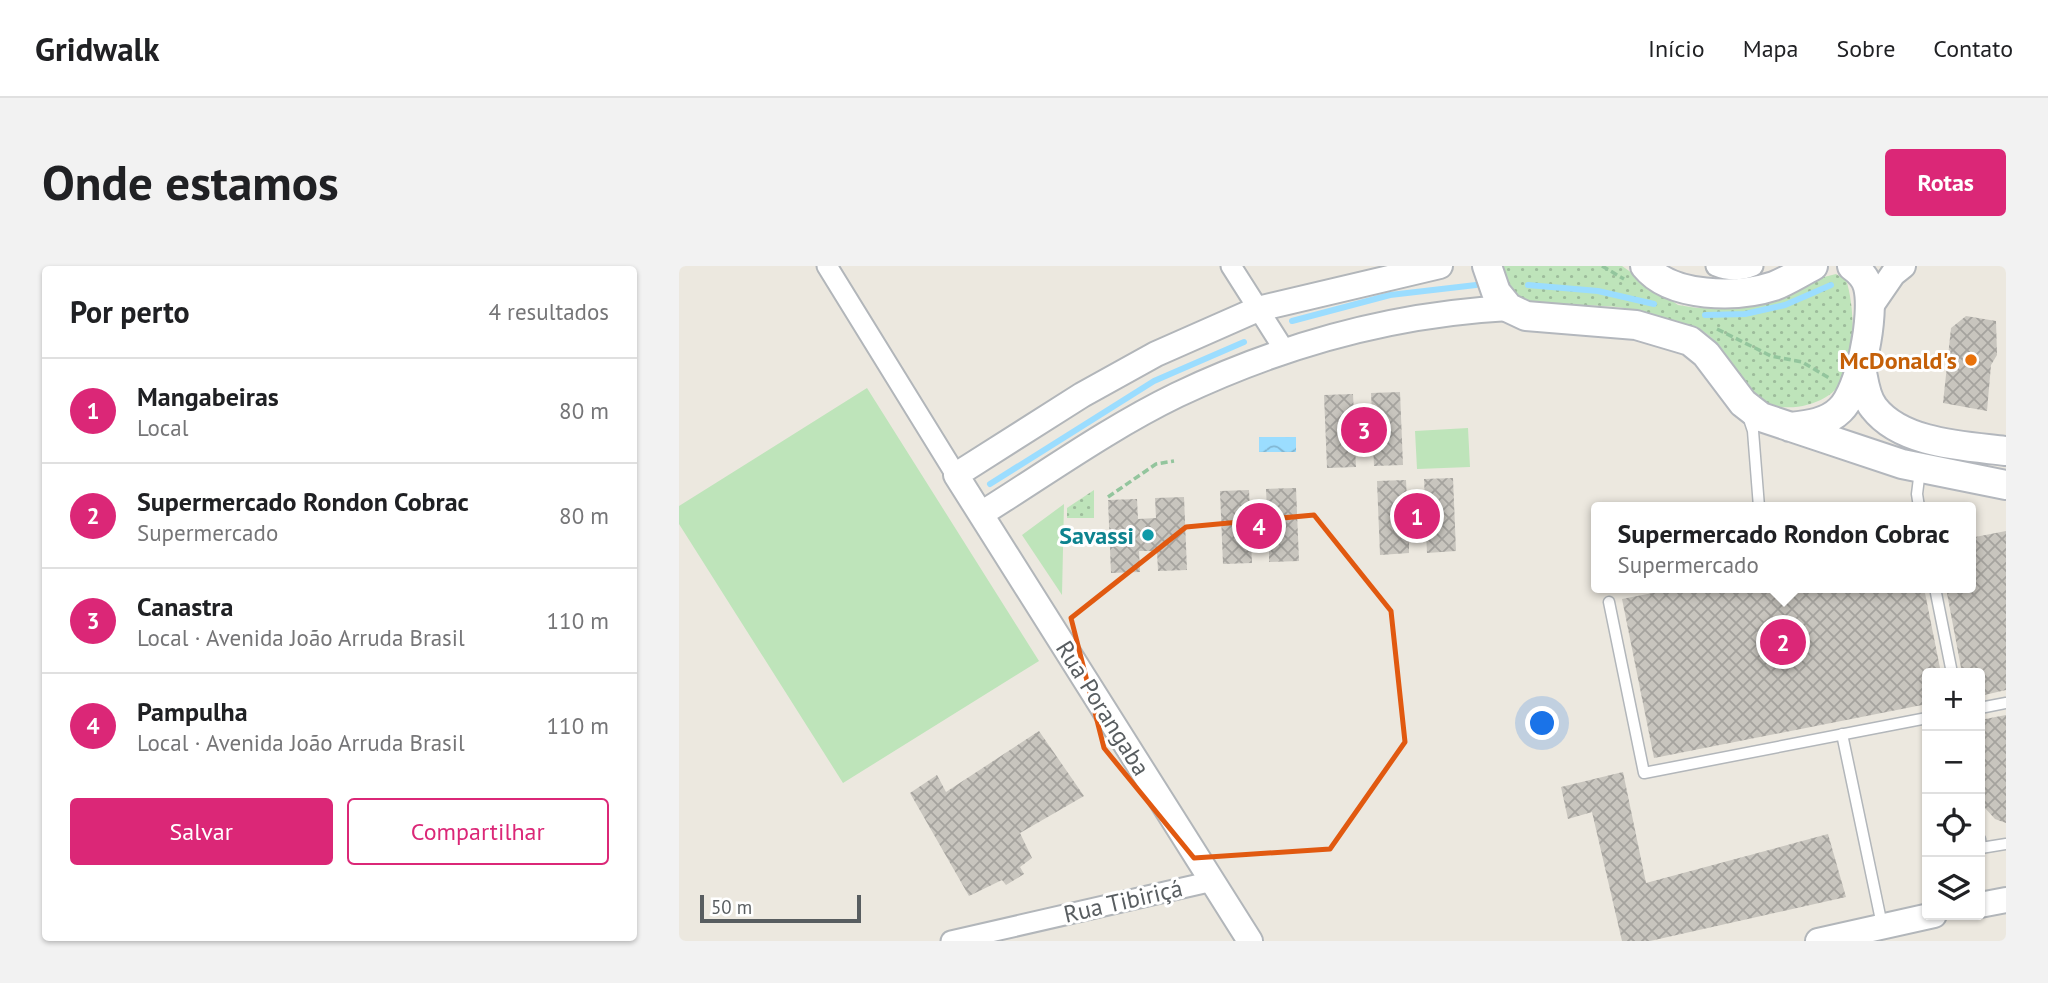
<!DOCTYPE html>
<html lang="pt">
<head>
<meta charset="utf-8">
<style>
	body { margin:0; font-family:"PT Sans",sans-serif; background:#f2f2f2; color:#202124 }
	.controls { position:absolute; right:21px; bottom:21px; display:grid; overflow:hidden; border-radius:7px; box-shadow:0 2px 5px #0004 }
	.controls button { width:63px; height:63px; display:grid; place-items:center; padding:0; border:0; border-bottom:2px solid #e0e0e0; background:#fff; color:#202124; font:35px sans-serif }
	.scale { position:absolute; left:21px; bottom:18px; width:161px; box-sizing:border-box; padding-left:7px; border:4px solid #585d60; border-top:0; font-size:19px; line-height:24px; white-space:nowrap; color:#585d60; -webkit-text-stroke:5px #fff; paint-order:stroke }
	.you { position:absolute; left:864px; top:458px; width:24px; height:24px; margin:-18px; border:5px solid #fff; border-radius:50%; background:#1a73e8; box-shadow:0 0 0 10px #1a73e833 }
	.badge { display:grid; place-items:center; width:46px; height:46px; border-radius:50%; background:#db2777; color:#fff; font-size:23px; font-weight:700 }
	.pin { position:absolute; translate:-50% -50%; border:4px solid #fff; box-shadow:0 2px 7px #0006 }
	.popup { position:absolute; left:912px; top:236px; width:385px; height:91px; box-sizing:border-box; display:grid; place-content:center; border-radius:7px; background:#fff; filter:drop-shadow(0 2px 5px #0005); font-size:23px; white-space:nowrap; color:#757577 }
	.popup b { font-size:26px; color:#202124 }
	.popup::after { content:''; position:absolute; left:50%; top:100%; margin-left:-14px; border:14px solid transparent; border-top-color:#fff }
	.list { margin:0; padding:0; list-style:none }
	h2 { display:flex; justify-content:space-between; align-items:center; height:91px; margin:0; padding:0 28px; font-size:30px }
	h2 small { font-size:23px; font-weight:400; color:#757577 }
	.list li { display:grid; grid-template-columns:46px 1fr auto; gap:21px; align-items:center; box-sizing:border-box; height:105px; padding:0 28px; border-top:2px solid #e0e0e0 }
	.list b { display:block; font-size:26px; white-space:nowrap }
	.list p { margin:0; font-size:23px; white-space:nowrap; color:#757577 }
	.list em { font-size:23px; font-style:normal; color:#757577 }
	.actions { display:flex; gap:14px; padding:21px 28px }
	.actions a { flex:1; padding:16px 0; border:2px solid #db2777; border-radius:7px; text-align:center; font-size:24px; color:#db2777 }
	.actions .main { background:#db2777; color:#fff }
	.icon { flex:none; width:38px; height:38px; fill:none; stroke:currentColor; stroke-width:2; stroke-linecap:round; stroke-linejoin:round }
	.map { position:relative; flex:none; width:1327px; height:675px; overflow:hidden; border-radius:7px }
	header { display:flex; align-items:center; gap:42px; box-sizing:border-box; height:98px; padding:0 35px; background:#fff; border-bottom:2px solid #e0e0e0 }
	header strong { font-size:33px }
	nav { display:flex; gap:38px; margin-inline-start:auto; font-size:24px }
	.intro { display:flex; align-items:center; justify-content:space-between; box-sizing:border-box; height:168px; padding:0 42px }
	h1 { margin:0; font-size:49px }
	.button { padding:18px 32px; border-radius:7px; background:#db2777; color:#fff; font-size:24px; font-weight:700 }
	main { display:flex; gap:42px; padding:0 42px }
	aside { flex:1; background:#fff; border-radius:7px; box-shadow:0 2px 5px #0004 }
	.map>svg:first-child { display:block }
</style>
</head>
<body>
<header>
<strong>Gridwalk</strong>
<nav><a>Início</a><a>Mapa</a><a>Sobre</a><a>Contato</a></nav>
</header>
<div class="intro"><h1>Onde estamos</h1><a class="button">Rotas</a></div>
<main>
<aside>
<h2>Por perto<small>4 resultados</small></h2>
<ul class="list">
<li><span class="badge">1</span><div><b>Mangabeiras</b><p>Local</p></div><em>80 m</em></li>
<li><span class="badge">2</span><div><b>Supermercado Rondon Cobrac</b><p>Supermercado</p></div><em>80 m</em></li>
<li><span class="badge">3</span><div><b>Canastra</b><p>Local · Avenida João Arruda Brasil</p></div><em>110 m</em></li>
<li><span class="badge">4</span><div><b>Pampulha</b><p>Local · Avenida João Arruda Brasil</p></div><em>110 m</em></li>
</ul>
<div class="actions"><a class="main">Salvar</a><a>Compartilhar</a></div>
</aside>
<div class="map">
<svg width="1327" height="675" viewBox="0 0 1327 675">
	<defs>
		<pattern id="grass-dots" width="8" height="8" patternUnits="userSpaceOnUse" patternTransform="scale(1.75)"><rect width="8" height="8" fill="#bee4ba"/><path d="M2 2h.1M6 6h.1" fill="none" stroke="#9dbc9b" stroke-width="1.8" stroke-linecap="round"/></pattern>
		<pattern id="water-waves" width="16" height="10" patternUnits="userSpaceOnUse" patternTransform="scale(1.75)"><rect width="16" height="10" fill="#9bddff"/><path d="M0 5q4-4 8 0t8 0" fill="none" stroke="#81b6d2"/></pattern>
		<pattern id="building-cross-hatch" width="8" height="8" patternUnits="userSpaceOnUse" patternTransform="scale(1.75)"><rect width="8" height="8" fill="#c8c5be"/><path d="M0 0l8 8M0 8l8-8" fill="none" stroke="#a5a39e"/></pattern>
	</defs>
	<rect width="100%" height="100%" fill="#ece8df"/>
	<path fill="url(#grass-dots)" d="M820,0h123l56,39 19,3 41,1 43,-9 43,-23 12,-3 10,6c8,22 9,67 2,90 -10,31 -51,44 -80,34 -28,-11 -38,-57 -67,-74 -13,-7 -55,-17 -72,-21 -25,-7 -93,1 -110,-12 -11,-8 -15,-19 -20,-31z
		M415,224v28h-27v-10z"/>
	<path fill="#bee4ba" d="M188,122l172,273 -196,122 -164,-259v-18z
		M789,162l2,39 -53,2 -2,-38z
		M385,238l-2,91 -40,-60z"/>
	<path fill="url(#water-waves)" d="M580,171h37v15h-37z"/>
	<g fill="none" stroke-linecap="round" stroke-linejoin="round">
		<path stroke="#9bddff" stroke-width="6" d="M849,19l70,6 56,13
			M1026,49l40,-1 40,-9 46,-20
			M613,55l98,-26 86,-10
			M311,218l164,-103 90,-39"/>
	</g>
	<path fill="url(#building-cross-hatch)" d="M1287,50l30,5 1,34 -6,10 -4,46 -44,-8 8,-75z
		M721,126l3,73 -29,1 -1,-20h-18l1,21 -29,1 -3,-73 29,-1 1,20 18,-1 -1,-20z
		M774,212l3,73 -29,2 -1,-21 -17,1v20l-29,2 -3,-74 29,-1 1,20h18l-1,-21z
		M617,222l3,73 -30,1v-20l-18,1 1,20 -29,1 -3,-73 29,-1 1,20h17l-1,-21z
		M505,231l3,73 -29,1 -1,-20h-18l1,21 -29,1 -3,-73 29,-1 1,20 18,-1 -1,-20z
		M1327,265v159l-26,6v-23h-18l-16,-85h24v-50z
		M999,322h246l17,85h-14v31l-273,54 -32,-159z
		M1327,449v108l-11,-4 -10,-11 -5,-27v-61z
		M360,465l45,65 -64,37 12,25 -12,9 4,7 -18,11 -4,-5 -33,16 -59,-103 27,-18 9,17z
		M944,506l23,111 182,-49 18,63 -196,44h-28l-30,-129 -24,7 -7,-32z"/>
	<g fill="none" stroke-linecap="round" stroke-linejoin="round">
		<g stroke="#b2b6ba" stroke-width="13">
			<path id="service" d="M1069,150l5,15 6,76
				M1240,241l-2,-13 3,-24
				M1256,322l17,85
				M930,336l35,171 283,-55
				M1301,442l26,-5
				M1163,468l40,191
				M1301,573l1,9 25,-4"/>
		</g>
		<g stroke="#b2b6ba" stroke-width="23">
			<path id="minor" d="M148,0l129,209
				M552,0l54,85
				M1037,0c12,5 25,5 37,0
				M272,675l262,-60"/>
		</g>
		<g stroke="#b2b6ba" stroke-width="28">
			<path id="tertiary" d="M1192,40l22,-32 10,-8
				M302,248c64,-40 128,-86 196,-119 105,-50 216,-81 332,-87
				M1301,639l26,-5
				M571,675l-294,-466 126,-80 74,-41 102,-45 182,-43
				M1139,675l116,-26"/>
		</g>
		<g stroke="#b3b7bd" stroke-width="32">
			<path id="secondary" d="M808,0l9,26 13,16 17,8 110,9 54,16 16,13 37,49 18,14 141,47 104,21
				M966,0c26,32 92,32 129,20 13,-5 27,-14 39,-20
				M1182,101c3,14 4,30 13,41 28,36 91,38 132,43
				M1111,161c18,-2 37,-4 50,-17 21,-20 35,-96 28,-123 -2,-9 -9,-16 -16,-21"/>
		</g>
		<path stroke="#93c59d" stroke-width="3.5" stroke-dasharray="7 3.5" stroke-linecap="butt" d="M923,0l22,13
			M1038,63l54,27 31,6 29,17
			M429,231l48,-33 18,-3"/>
		<use href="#service" stroke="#fff" stroke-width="10"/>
		<use href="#minor" stroke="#fff" stroke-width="19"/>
		<use href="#tertiary" stroke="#fff" stroke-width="24"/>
		<use href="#secondary" stroke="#fff" stroke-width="28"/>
	</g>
	<path fill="none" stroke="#e15910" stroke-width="5" stroke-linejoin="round" d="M635,249l77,96 14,131 -75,107 -136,9 -90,-110 -33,-130 115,-91z"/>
	<circle fill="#e8710a" stroke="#fff" stroke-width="2.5" cx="1292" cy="94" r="7"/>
	<circle fill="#0f9aa8" stroke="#fff" stroke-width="2.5" cx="469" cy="269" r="7"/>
	<g text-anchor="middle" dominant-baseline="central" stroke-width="6" stroke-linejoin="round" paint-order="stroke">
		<g font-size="24" font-weight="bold" fill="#c56008" stroke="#fff" text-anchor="end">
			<text x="1278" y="94">McDonald's</text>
		</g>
		<g font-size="24" font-weight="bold" fill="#0d838f" stroke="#fff" text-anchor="end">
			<text x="455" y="269">Savassi</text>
		</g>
		<g font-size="24" fill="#585d60" stroke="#fff">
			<text transform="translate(424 442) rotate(58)">Rua Porangaba</text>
			<text transform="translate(444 635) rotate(-13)">Rua Tibiriçá</text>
		</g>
	</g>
</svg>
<div class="controls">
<button>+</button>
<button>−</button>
<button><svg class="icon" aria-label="locate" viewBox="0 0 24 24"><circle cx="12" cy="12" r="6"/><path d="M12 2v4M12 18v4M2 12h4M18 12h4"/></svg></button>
<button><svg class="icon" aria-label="layers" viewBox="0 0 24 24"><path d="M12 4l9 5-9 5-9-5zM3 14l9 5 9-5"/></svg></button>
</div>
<div class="scale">50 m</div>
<div class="you"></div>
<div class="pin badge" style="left:738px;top:250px">1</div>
<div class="pin badge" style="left:1104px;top:376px">2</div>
<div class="popup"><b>Supermercado Rondon Cobrac</b>Supermercado</div>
<div class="pin badge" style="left:685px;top:164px">3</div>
<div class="pin badge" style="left:580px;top:260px">4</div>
</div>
</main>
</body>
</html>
